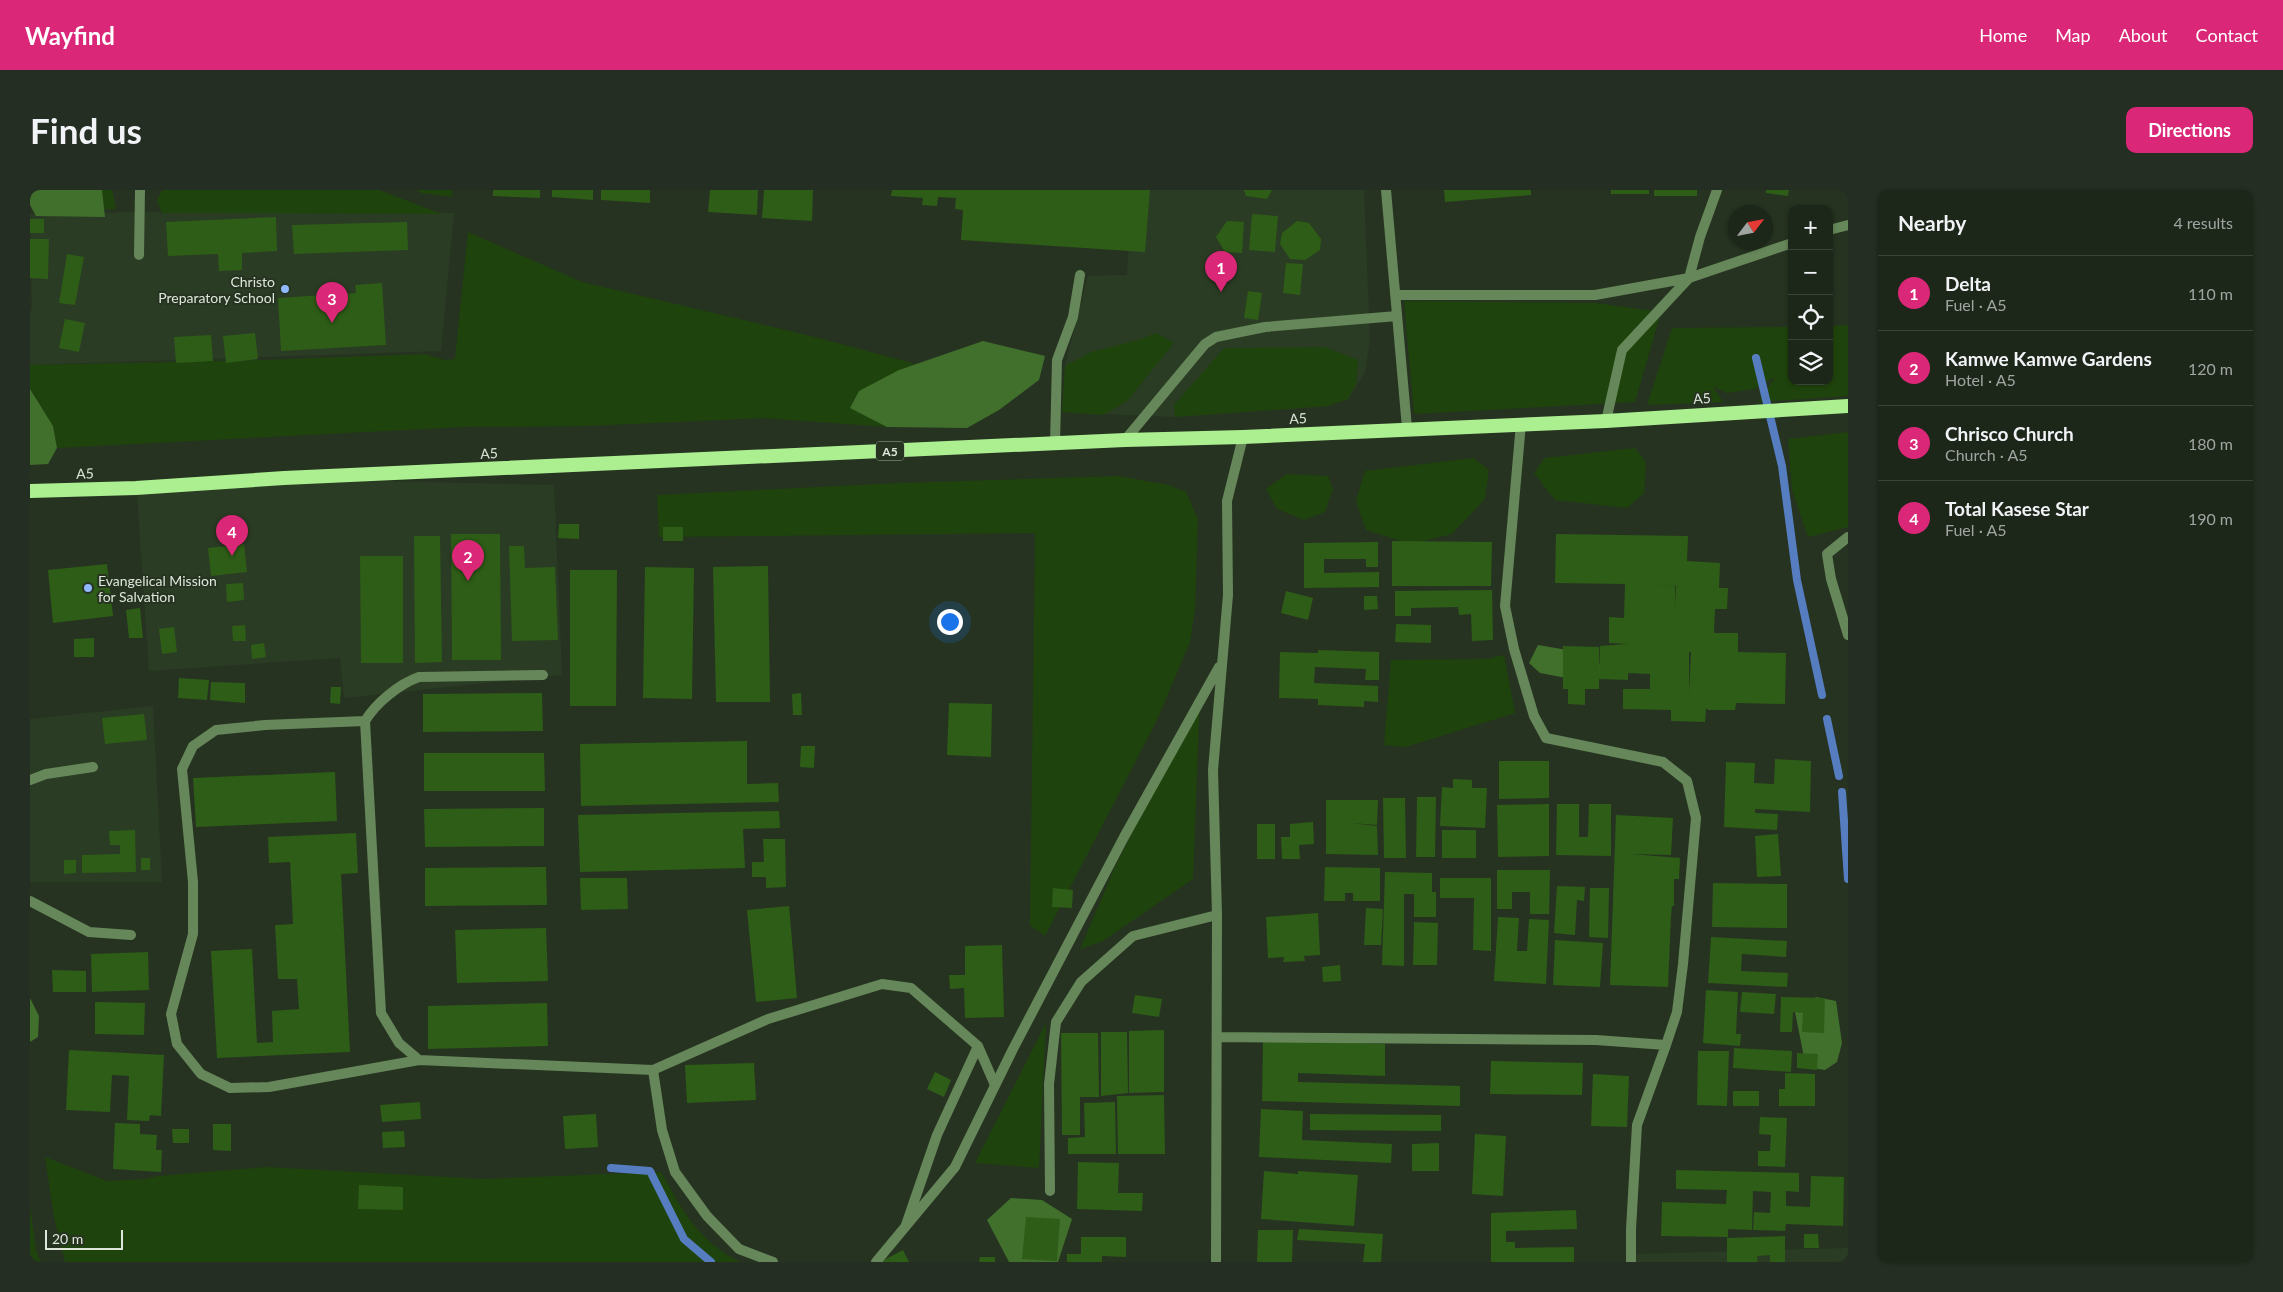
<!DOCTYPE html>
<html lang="en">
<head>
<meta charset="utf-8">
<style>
	body { margin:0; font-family:Lato,sans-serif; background:#252e22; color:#f1f3f6 }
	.controls { position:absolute; right:15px; top:15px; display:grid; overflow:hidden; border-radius:10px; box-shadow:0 1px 4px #0004 }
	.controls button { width:45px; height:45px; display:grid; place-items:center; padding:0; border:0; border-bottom:1px solid #3a4338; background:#1c2619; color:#f1f3f6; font:25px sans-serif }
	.compass { position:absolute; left:1698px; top:15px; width:45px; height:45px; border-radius:50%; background:#1c2619; box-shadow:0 1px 4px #0004; rotate:58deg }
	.scale { position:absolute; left:15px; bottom:12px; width:78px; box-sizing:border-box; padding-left:5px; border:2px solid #dee6db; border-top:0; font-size:14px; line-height:18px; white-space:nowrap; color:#dee6db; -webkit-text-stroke:4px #263321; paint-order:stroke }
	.you { position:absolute; left:919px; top:431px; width:18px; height:18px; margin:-12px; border:4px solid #fff; border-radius:50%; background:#1a73e8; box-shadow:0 0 0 8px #1a73e833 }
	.badge { display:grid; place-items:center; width:32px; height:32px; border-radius:50%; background:#db2777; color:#fff; font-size:16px; font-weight:700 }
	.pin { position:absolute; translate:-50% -41px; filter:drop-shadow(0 1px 2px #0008) }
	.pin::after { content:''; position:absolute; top:26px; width:18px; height:15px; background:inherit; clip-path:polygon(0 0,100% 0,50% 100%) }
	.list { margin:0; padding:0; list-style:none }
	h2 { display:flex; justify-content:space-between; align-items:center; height:65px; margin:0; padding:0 20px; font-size:21px }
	h2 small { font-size:16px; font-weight:400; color:#a0a5a2 }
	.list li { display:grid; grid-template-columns:32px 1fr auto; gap:15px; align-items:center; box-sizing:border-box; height:75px; padding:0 20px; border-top:1px solid #3a4338 }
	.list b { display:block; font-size:19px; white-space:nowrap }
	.list p { margin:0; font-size:16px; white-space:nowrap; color:#a0a5a2 }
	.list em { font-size:16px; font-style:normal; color:#a0a5a2 }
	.icon { flex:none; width:28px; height:28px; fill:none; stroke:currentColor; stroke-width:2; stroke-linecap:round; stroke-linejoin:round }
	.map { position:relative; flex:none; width:1818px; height:1072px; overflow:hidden; border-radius:10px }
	header { display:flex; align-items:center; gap:30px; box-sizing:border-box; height:70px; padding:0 25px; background:#db2777; color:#fff }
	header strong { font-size:24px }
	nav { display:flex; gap:28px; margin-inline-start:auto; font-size:18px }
	.intro { display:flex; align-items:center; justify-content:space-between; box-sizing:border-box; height:120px; padding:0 30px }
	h1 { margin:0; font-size:35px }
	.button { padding:12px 22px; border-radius:10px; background:#db2777; color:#fff; font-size:18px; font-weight:700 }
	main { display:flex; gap:30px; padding:0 30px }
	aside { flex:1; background:#1c2619; border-radius:10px; box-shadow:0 1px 4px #0004 }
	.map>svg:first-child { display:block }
</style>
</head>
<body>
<header>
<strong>Wayfind</strong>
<nav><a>Home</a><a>Map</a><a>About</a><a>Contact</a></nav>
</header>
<div class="intro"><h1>Find us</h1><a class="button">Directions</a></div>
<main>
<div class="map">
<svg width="1818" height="1072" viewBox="0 0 1818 1072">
	<rect width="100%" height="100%" fill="#263321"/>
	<path fill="#2b3c24" d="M1102,0h232l6,150 -5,33 -17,26 -20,7 -153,11 -113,-5 3,-46 23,-90 39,-1z
		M99,22l325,1 -13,138 -411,14v-50l2,-8 -2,-93 13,1z
		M302,290l222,5 8,190 -218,23 -4,-40 -191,13 -12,-178z
		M123,516l9,176h-132v-163z
		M1818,1058v14h-212l1,-8z"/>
	<path fill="#1f430c" d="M72,0h10l4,19h-12z
		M132,0h217l63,24 -280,-1 -5,-13z
		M386,0h36v7l-31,-4z
		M438,42l114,50 225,53 109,29 -17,6 -48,37 36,20 -123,-9 -176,8 -124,1 -407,21 -4,-22 -23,-37v-24l234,-5 160,-6 21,6 10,-1z
		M1374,111l192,2 65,9 -26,90 -221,12z
		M1818,135v71l-90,6 17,-25 -21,12 -27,4 -14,-7 10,16 -76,3 25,-77 120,-1v54h37v-55z
		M1126,143l18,10 -47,58 -23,14 -42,-3 3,-46 26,-14 47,-12z
		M1295,157l33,13 -2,24 -8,15 -20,7 -153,11 -1,-12 50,-57z
		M1818,242v95l-40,10 -16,-47 -4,-51z
		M1605,258l11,14 -2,31 -17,15 -72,-8 -21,-27 11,-15z
		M1443,268l16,12 -4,29 -33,35 -41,10 -45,-14 -10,-29 9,-30z
		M1257,284l41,2 5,13 -8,23 -21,8 -27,-11 -11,-20z
		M1089,286l49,9 18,7 12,27 -3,90 -5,33 -33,78 -112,216 -15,-11 5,-392 -376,4 -2,-42 243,-12z
		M1474,465l11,58 -109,34 -22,-2 7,-85 96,-1z
		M1170,507l-7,182 -90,62 -23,8 34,-80z
		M1016,833l-7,145 -64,-5z
		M15,967l62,24 38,-2 13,-3 109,-9 216,12 178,-7c22,39 37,69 79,90h-675l-11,-45z
		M0,1015l6,45 5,12h-11z"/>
	<path fill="#41702c" d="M0,0h72l3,27 -69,-1 -6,-11z
		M953,151l62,15 -6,24 -40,30 -32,18 -80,-1 -37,-19 9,-17 40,-21z
		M0,199l23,37 4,22 -9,16 -18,1z
		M1508,455l41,7 23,14 1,11 -10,6 -53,-10 -11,-10z
		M1786,807l20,4 6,42 -5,19 -12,8 -19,-3 -11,-55z
		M0,808l9,18 -1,21 -8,5z
		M981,1008l31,2 30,19 -14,43h-49l-22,-42z"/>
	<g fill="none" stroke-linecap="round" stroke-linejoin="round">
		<path stroke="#567dc0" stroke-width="8" d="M1726,168l26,108 15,114 25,115
			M1797,529l12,57
			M1812,602l6,87
			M581,978l39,3 34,68 27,23"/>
	</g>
	<path fill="#2e5d17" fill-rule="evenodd" d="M463,0h47v8l-47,-2z
		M522,0h41v10l-41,-3z
		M571,0h49v13l-49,-3z
		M680,0h48l-1,25 -49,-3z
		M734,0h49l-1,31 -50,-3z
		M862,0h72v8v-8h186l-5,62 -184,-12 2,-30 -8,-1 1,-11 -18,-1 -1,9 -15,-1 1,-7 -32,-2z
		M1214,0h28l-5,9 -21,-3z
		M1414,0h87v5l-86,7z
		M1581,0h38v4h-38z
		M1624,0h43v6h-43z
		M1736,0h23l-1,6 -22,-3z
		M1222,24l26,2 -3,36 -26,-2z
		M246,27l1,34 -35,2v17l-23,1 -1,-17 -50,2 -2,-34z
		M0,29h14v14h-14z
		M1197,31l17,1 -2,31 -17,-1 -9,-15z
		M1267,31l12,2 12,16 -1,11 -15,10 -15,-1 -10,-15 2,-11z
		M377,32l1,28 -114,4 -2,-29z
		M0,49h19l-1,40 -18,-1z
		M37,64l17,3 -9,48 -16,-2z
		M1256,73l17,1 -3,31 -17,-2z
		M352,93l4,62 -105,6 -3,-53 78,-5 -1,-8z
		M1218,101l14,2 -4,27 -14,-2z
		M35,129l20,4 -6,29 -20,-4z
		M225,143l3,26 -32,4 -3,-27z
		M181,145l2,26 -37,2 -2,-26z
		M529,334h20v15l-21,-1z
		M633,337h20v14h-20z
		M421,344h49l1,126h-49z
		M1526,344l132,2 -1,25 33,2 -1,25h9l-1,21h-12l-1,24h24v19l48,1 -1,51 -49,-1 -1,7h-27l-2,-2 -1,14 -34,-1v-11l-48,-1v-20h27v-15l-22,-1v7l-29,-1v10h-14v16l-17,-1v-15h-5v-43l36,1v28l1,-29 28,-2 -19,-1v-26l15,1 1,-34 -70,-1zM1618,395l32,1h-4l-1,22v-22zM1659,462h2l-2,41z
		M384,346h26l2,126 -27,1z
		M1362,351l100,1 -1,44h-99z
		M1348,352v25h-12v-8h-42v14l55,-1v15l-75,1v-45z
		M214,354l3,28 -36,4 -3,-28z
		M479,356h15l1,22 30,-1 3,73 -46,1z
		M330,366h43v107h-42z
		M77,374l6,52 -60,7 -5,-53z
		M738,376l2,136h-54l-3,-135z
		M615,377l49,1 -2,131 -49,-1z
		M540,380h47l-1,136h-46z
		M213,393l1,17 -17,2 -1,-18z
		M1462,400l1,50 -21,1 -1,-27 -12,1 -1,-8 -47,1v8h-16v-25z
		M1256,401l27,7 -5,22 -27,-7z
		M1334,406h13l1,13 -14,1z
		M110,418l3,30h-14l-3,-28z
		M1366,434l35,1v18l-36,-1z
		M215,435l1,16h-13l-1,-15z
		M144,437l3,25 -15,2 -3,-25z
		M64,448v19h-20v-18z
		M234,453l2,14 -14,2 -1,-14z
		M1288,460l61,2v28h-14l1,-11 -51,-2 -1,16 64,3v16l-14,-1v6l-46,-2v-6l-39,-1 1,-46 38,1z
		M149,488l30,2 -2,20 -29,-2z
		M181,492l34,1v20l-35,-3z
		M301,497h10l-1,17 -10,-1z
		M512,503l1,38 -120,1v-38z
		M771,503l1,22h-9l-1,-21z
		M919,513l43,1 -1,53 -44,-2z
		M114,524l3,26 -42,4 -3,-26z
		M717,551v43l31,-1 1,19 -198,4 -1,-62z
		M771,556h14l-1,22 -14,-1z
		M394,563h120l1,38h-121z
		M1745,569l36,2 -1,51 -55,-3v4l23,1 -1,16 -53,-3 2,-65 29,1 -1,20 20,1z
		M1469,571h50v37l-50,1z
		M305,582l2,49 -141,6 -3,-49z
		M1423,589l19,1v8h15l-2,40 -45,-2 2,-39 11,1z
		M1387,607h19l-1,60h-19z
		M1353,608h22l1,60h-22z
		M1296,610h52l-1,25 -26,-2 26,3 1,29 -52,-1z
		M1519,614v52l-51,1 -1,-52z
		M1527,614h22v33h9l1,-33h22v52l-55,-1z
		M514,618v38l-119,1 -1,-38z
		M749,621l1,17 -37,1 2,39 -165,4 -2,-57z
		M1586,625l57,3 -2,37 -40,-1 49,4 -1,21h-5v27h-2l-1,10 -3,71 -58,-2z
		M1283,632l1,22 -15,1 1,14h-18l-1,-22h9v-13z
		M1227,634h18v35h-18z
		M105,640l1,42 -54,1v-18l38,-1v-9h-10l-1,-14z
		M1412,640h34v28h-34z
		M326,643l2,40 -17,1 9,178 -133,6 -6,-107 41,-2 5,94 16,-1 -1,-31 27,-2 -2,-30h-19l-3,-54 18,-1 -3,-62 -21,1 -1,-26z
		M1748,644l3,42 -24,1 -2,-41z
		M733,649h22l1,48 -20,1v-11h-14v-15h12z
		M111,668h9v12h-9z
		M34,670h12v13l-12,1z
		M516,677l1,38 -122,1v-38z
		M1295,677l55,1v33h-27v-8h-8v8h-21z
		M1467,680h53l-1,44h-19v-22h-18v17h-15z
		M1355,682l47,1v19h4v25h-22v-23h-10v72l-22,-1z
		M550,688h47l1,31 -47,1z
		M1410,688h51v73l-18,-1 1,-52h-34z
		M1683,693l74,1v44l-75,-1z
		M1527,696l28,1 -1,14 -7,-1 -2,35 -21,-2z
		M1023,698l20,2 -1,18 -20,-1z
		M1560,698h19l-1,50 -19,-1z
		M759,716l8,92 -41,4 -9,-92z
		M1336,718l17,1 -2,36h-17z
		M1288,723l2,42 -16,1 1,5 -22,1 1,-5 -16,1 -2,-41z
		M1468,727l21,1 -2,33h10l2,-32 20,1 -3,64 -52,-3z
		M1384,732l24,1 -1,42h-24z
		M516,738l2,53 -91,2 -2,-53z
		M1681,747l76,4 -1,16 -44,-3 -1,17 47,2 -1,14 -79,-4z
		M1525,750l48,3 -3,44 -47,-2z
		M972,755l2,72 -39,1 -1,-30 -14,1 -1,-14h16v-29z
		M118,762l1,38 -57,2 -1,-38z
		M1310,775l1,16 -18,1 -1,-15z
		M22,780l34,1v21h-33z
		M1676,800l32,2 -2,42h5l-1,12 -37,-3z
		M1712,802l34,2 -2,20 -34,-2z
		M1105,805l27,4 -3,18 -27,-4z
		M1751,807l44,1 -1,35 -22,-1 1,-19 -10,-1 -1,20h-12z
		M65,812l50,1 -1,32 -49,-1z
		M517,813l1,43 -120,3v-43z
		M1134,840v62l-35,1v-62z
		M1071,842h26l1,61 -27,3z
		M1031,843h37l1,64h-19v38h-18z
		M1233,850l122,4v32l-87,-3v9l162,4v20l-198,-5z
		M1704,858l58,3 -1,21 -58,-4z
		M39,860l95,5 -3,61 -11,-1 -1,6 -22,-1 2,-44 -17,-1 -2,37 -44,-2z
		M1668,861h31l-2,55 -30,-1z
		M1767,863l21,1 -1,16 -20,-2z
		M1461,871l92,2 -1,32 -92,-1z
		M724,873l2,37 -69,3 -2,-38z
		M905,882l16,8 -7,17 -17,-8z
		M1755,883l30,1v32h-36v-17h6z
		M1563,884l36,2 -2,51 -36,-1z
		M1703,901h26v15h-26z
		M1134,905l1,59h-47l-1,-58z
		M390,912l1,17 -39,3 -2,-17z
		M1085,912l1,52h-48v-16l17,-1 -1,-34z
		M1231,919l42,2 -1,29 90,4 -1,19 -132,-6z
		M566,924l2,33 -33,2 -2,-33z
		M1280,924l131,1v16l-131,-1z
		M1730,927l27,1 -2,49 -27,-1v-15h12l1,-16 -12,-1z
		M85,933l25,1v10l17,1 -1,15h6l-1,22 -48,-3z
		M183,934h18v27l-18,-1z
		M142,939h17v14h-16z
		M374,941l1,16 -22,1 -1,-16z
		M1445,944l31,2 -3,60 -31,-2z
		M1409,953v28h-27v-27z
		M1048,972l41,1 -1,30h25l-1,18 -65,-2z
		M1646,980l123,3v19l-13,-1v15l24,1 1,-31 33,1 -1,49 -57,-2 -1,7 -32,-1 1,-18 16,1 1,-21 -18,-1 -1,39 -24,-1v8l-67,-1 1,-34 64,2 1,-14 -51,-1z
		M1234,981l34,3v-3l60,4 -4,51 -93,-7z
		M329,995l44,2v23l-45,-1z
		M1546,1020l1,19 -71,2v11h9v6l59,-1v15h-83v-49z
		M996,1027l34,2 -3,42 -35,-2z
		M1269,1039l84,5 -2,28h-18l2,-18 -68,-4z
		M1228,1040h35l-1,32h-35z
		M1774,1044h14l1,14h-15z
		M1755,1046v26h-15v-7l-13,1 1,6h-31v-24z
		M1051,1047h45v20l-24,-1v6h-35v-8h14z
		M873,1060l6,12h-29z
		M950,1067h15v5h-16z"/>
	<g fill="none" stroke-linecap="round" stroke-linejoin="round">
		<path stroke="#668759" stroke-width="10" d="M109,65l1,-65
			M1095,250l80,-96 11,-7 49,-10 132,-11
			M1025,254l2,-84 16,-43 7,-42
			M335,531l-100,4 -49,5 -23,16 -11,23 11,113v52l-22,80 6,30 24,30 29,14 39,-1 150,-27 234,10 115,-51 114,-35 29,4 67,58 17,39
			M0,590l16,-6 47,-7
			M0,711l59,31 42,3
			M389,870l-20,-17 -18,-30 -16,-292c11,-18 34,-37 54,-44l124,-2
			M1020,1001l-1,-107 7,-62 25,-40 52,-46 84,-21
			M876,1035l31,-90 41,-89"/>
		<path stroke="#668759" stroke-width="10" d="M1356,0l21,238
			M1799,40l19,-5
			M1365,105h200l94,-17 103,-35
			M1576,231l16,-71 67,-72 11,-41 17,-47
			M1491,233l-16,183 9,43 20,67 12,22 117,24 24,19 9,37 -13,146 -6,48 -11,33
			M1818,347l-21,17 4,25 17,56
			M1187,847l379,3 70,5 -29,80 -6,104v33
			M623,880l9,60 13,42 32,44 32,33 34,13
			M846,1072l79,-95 58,-118 111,-212 95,-170
			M1186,1072l1,-347 -4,-145 15,-175 -1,-94 16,-64"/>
		<path stroke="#acef90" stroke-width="14" d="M0,301l106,-3 148,-10 841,-38 118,-3 363,-16 242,-15"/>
	</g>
	<g fill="#8fb8fd" stroke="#263321" stroke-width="2">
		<circle cx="255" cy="99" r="5"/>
		<circle cx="58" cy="398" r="5"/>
	</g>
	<g text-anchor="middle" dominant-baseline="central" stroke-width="4" stroke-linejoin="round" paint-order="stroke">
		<rect fill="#263321" stroke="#a7b0a3" stroke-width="1" x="846" y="251.5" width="28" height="19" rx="4"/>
		<g font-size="12" font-weight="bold" fill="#dee6db">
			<text x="860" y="261">A5</text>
		</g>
		<g font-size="14" fill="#dee6db" stroke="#263321" text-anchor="end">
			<text x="245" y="91">Christo<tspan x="245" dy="16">Preparatory School</tspan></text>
			<text x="68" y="390" text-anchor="start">Evangelical Mission<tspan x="68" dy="16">for Salvation</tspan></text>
		</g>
		<g font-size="14" fill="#dee6db" stroke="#263321">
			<text transform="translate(1672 208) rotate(-4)">A5</text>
			<text transform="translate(1268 228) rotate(-3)">A5</text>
			<text transform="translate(459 263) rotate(-3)">A5</text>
			<text transform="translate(55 283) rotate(-1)">A5</text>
		</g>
	</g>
</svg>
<div class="controls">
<button>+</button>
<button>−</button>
<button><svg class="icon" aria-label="locate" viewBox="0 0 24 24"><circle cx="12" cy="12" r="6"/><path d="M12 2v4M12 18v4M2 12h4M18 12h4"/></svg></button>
<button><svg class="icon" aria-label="layers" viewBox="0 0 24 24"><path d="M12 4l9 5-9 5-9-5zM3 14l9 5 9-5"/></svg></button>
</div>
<svg class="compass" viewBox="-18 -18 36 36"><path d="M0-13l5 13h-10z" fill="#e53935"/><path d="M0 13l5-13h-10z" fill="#a0a5a2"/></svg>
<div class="scale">20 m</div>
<div class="you"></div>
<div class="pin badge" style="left:1191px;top:102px">1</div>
<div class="pin badge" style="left:438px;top:391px">2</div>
<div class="pin badge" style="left:302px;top:133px">3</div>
<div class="pin badge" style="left:202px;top:366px">4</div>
</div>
<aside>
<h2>Nearby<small>4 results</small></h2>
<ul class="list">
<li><span class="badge">1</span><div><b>Delta</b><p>Fuel · A5</p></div><em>110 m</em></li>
<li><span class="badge">2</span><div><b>Kamwe Kamwe Gardens</b><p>Hotel · A5</p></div><em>120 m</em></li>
<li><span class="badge">3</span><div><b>Chrisco Church</b><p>Church · A5</p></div><em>180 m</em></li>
<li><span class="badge">4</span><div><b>Total Kasese Star</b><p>Fuel · A5</p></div><em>190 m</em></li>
</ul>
</aside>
</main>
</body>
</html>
